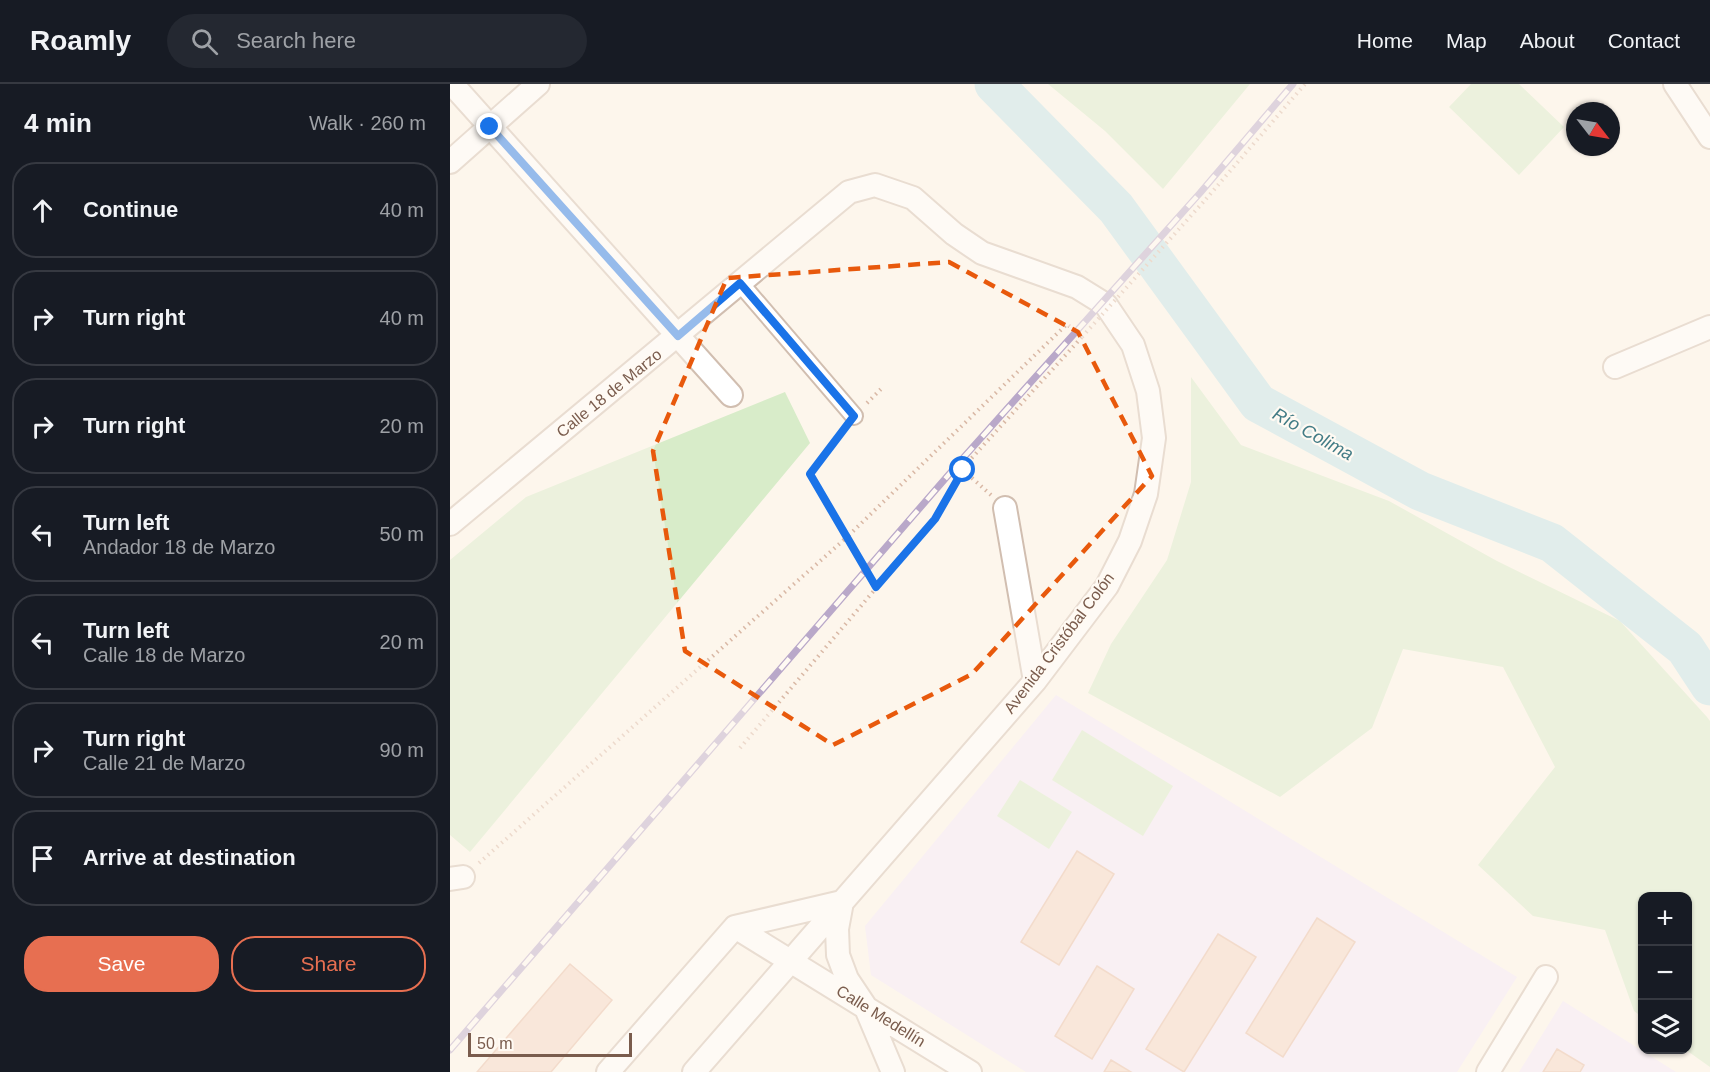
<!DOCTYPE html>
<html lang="en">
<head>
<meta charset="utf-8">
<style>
	body { margin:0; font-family:Arial,sans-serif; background:#242831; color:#f1f3f6 }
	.controls { position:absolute; right:18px; bottom:18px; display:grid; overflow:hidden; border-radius:12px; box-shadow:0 2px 4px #0004 }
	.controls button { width:54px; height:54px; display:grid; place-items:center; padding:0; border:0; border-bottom:2px solid #363941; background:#171b24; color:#f1f3f6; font:30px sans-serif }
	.compass { position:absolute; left:1116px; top:18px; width:54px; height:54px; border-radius:50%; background:#171b24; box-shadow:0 2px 4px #0004; rotate:121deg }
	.scale { position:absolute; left:18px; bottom:15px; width:164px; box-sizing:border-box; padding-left:6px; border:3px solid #7a5c4d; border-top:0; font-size:16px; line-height:21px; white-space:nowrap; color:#7a5c4d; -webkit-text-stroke:4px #fffaf3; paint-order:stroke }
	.stop { position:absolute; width:18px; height:18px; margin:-14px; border:4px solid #1a73e8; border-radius:50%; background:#fff }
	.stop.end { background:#1a73e8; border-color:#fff; box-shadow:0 2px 6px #0008 }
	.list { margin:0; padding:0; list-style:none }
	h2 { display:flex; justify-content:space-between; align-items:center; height:78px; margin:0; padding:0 24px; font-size:26px }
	h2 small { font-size:20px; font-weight:400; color:#9ea1a6 }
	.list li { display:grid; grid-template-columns:39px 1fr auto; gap:18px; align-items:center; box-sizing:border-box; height:96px; margin:0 12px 12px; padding:0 12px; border:2px solid #363941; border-radius:24px }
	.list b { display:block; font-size:22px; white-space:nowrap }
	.list p { margin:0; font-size:20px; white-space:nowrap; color:#9ea1a6 }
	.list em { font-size:20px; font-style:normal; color:#9ea1a6 }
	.actions { display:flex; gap:12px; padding:18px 24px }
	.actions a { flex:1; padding:14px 0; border:2px solid #e76f51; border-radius:24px; text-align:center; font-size:21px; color:#e76f51 }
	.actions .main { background:#e76f51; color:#fff }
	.icon { flex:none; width:33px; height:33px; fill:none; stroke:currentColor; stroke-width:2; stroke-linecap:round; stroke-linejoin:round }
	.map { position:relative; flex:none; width:1260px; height:988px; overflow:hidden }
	header { display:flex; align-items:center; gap:36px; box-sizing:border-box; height:84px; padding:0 30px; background:#171b24; border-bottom:2px solid #363941 }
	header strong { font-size:28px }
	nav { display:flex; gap:33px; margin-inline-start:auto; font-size:21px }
	.search { width:420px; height:54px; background:#242831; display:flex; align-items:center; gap:15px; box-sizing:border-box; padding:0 21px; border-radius:33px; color:#9ea1a6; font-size:22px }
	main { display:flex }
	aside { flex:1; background:#171b24 }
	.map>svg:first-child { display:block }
</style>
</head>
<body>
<header>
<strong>Roamly</strong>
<div class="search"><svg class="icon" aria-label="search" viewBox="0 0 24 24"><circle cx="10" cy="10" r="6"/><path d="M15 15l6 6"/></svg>Search here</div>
<nav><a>Home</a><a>Map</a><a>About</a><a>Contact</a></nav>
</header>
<main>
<aside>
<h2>4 min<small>Walk · 260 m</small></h2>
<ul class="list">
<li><svg class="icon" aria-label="ahead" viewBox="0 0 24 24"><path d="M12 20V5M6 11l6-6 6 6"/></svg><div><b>Continue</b></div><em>40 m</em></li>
<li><svg class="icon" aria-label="right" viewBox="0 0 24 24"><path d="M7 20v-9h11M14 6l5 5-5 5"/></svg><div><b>Turn right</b></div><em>40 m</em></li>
<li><svg class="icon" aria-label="right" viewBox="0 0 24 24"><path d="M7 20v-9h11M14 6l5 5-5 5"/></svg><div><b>Turn right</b></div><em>20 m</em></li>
<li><svg class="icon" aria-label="left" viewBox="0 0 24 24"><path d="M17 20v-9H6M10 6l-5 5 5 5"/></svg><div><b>Turn left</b><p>Andador 18 de Marzo</p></div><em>50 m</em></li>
<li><svg class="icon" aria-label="left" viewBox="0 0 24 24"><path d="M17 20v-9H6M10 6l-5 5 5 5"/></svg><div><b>Turn left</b><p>Calle 18 de Marzo</p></div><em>20 m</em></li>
<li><svg class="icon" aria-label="right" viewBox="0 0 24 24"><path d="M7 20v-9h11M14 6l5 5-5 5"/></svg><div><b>Turn right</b><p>Calle 21 de Marzo</p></div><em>90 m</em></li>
<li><svg class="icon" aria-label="arrive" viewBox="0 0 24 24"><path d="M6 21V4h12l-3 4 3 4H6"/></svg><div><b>Arrive at destination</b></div></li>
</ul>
<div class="actions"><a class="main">Save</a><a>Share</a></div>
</aside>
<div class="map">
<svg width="1260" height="988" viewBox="0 0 1260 988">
	<rect width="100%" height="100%" fill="#fdf6ec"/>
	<path fill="#f3e8fa" d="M606,611l461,282 -60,95h-431l-155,-97 -6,-49z
		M1113,917l113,71h-157z"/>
	<path fill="#d8ecc9" d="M598,0h202l-87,105 -58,-58z
		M1021,0h48l45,43 -45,48 -70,-68z
		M741,293l50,68 148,56 108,60 123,60 87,96 3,4v346l-24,-17 2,-154h-46v121l-8,-6 -29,-81 -72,-14 -55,-51 77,-98 -52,-100 -100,-18 -31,79 -92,69 -192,-104 23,-49 56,-84 24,-78z
		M335,308l25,51 -340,409 -20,-17v-275l76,-63z
		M632,646l91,56 -30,50 -91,-56z
		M570,696l52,32 -23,37 -52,-33z"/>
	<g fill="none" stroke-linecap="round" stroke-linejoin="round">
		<path stroke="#bfe3e8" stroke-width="39" d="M544,0l122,124 142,195 162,88 132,52 133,105 25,38"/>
	</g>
	<path fill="#f3d5c3" stroke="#e6bba3" stroke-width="1.5" d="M627,767l37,23 -55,91 -38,-23z
		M867,834l38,24 -72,115 -37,-24z
		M768,850l38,23 -72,115 -38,-23z
		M120,880l42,36 -61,72h-74z
		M647,882l37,23 -42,70 -37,-23z
		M1107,965l27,16 -4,7h-37z
		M661,976l20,12h-27z"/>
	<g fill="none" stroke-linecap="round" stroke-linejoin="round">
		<g stroke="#d1beb0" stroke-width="20">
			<path id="pedestrian" d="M290,199l114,133"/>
		</g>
		<g stroke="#d1beb0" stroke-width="26">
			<path id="minor" d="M2,0l279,311
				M1225,0l35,53
				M0,78l88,-78
				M1165,283l95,-40
				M555,424l30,173
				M0,440l399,-332 26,-7 38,13 41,36 28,19 95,34 29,18 27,40 15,46 6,47 -8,56 -16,47 -23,45 -72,95 -341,391
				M0,795l13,-2
				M392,818l-5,27 1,26 9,24 18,27 28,66
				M285,843l235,145
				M158,988l127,-145 107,-25
				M1038,988l58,-95"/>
		</g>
		<path stroke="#d9b8a5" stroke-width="4" stroke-dasharray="1.5 4.5" stroke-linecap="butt" d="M756,115l99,-115
			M417,319l16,-16
			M513,386l28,25
			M290,664l195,-229 34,-58 113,-124 -15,-13 -221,214 30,49
			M29,779l367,-325 -36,-64 34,-45"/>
		<use href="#pedestrian" stroke="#fff" stroke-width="16"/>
		<use href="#minor" stroke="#fff" stroke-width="22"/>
		<g stroke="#b9a8c9" stroke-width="7">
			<path id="rail" d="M0,966l514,-593 236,-264 93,-109"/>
		</g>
		<use href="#rail" stroke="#fffaf3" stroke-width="4.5" stroke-dasharray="14" stroke-linecap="butt"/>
		<path stroke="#d9b8a5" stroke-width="4" stroke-dasharray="1.5 4.5" stroke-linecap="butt" d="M632,253l124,-138"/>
	</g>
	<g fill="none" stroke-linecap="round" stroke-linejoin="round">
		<path stroke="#1a73e8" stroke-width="8" d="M40,43l188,209 62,-53 114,133 -44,58 66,113 59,-68 28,-49"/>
	</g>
	<path d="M0 0H1260V988H0ZM499,178l129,70 74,144 -180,198 -139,71 -148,-94 -32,-200 74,-173z" fill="#fdf6ec" fill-opacity=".55" fill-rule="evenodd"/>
	<path fill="none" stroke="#e8590c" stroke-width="4.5" stroke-dasharray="12 8" stroke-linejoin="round" d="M499,178l129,70 74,144 -180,198 -139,71 -148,-94 -32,-200 74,-173z"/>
	<g text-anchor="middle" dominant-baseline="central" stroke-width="4.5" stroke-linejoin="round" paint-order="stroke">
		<g font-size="16" fill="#7a5c4d" stroke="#fffaf3">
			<text transform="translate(159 309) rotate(-39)">Calle 18 de Marzo</text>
			<text transform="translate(609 559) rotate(-53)">Avenida Cristóbal Colón</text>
			<text transform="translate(431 932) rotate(32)">Calle Medellín</text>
		</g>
		<g font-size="18" font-style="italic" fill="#437c86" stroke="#fffaf3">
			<text transform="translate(863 350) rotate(29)">Río Colima</text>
		</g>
	</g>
</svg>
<div class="controls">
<button>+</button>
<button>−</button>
<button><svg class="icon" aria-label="layers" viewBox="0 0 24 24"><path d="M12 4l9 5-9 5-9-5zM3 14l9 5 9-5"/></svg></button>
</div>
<svg class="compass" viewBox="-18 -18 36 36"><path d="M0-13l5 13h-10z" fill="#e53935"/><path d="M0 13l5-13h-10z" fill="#9ea1a6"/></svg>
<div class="scale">50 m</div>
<div class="stop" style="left:513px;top:386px"></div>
<div class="stop end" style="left:40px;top:43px"></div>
</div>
</main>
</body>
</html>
